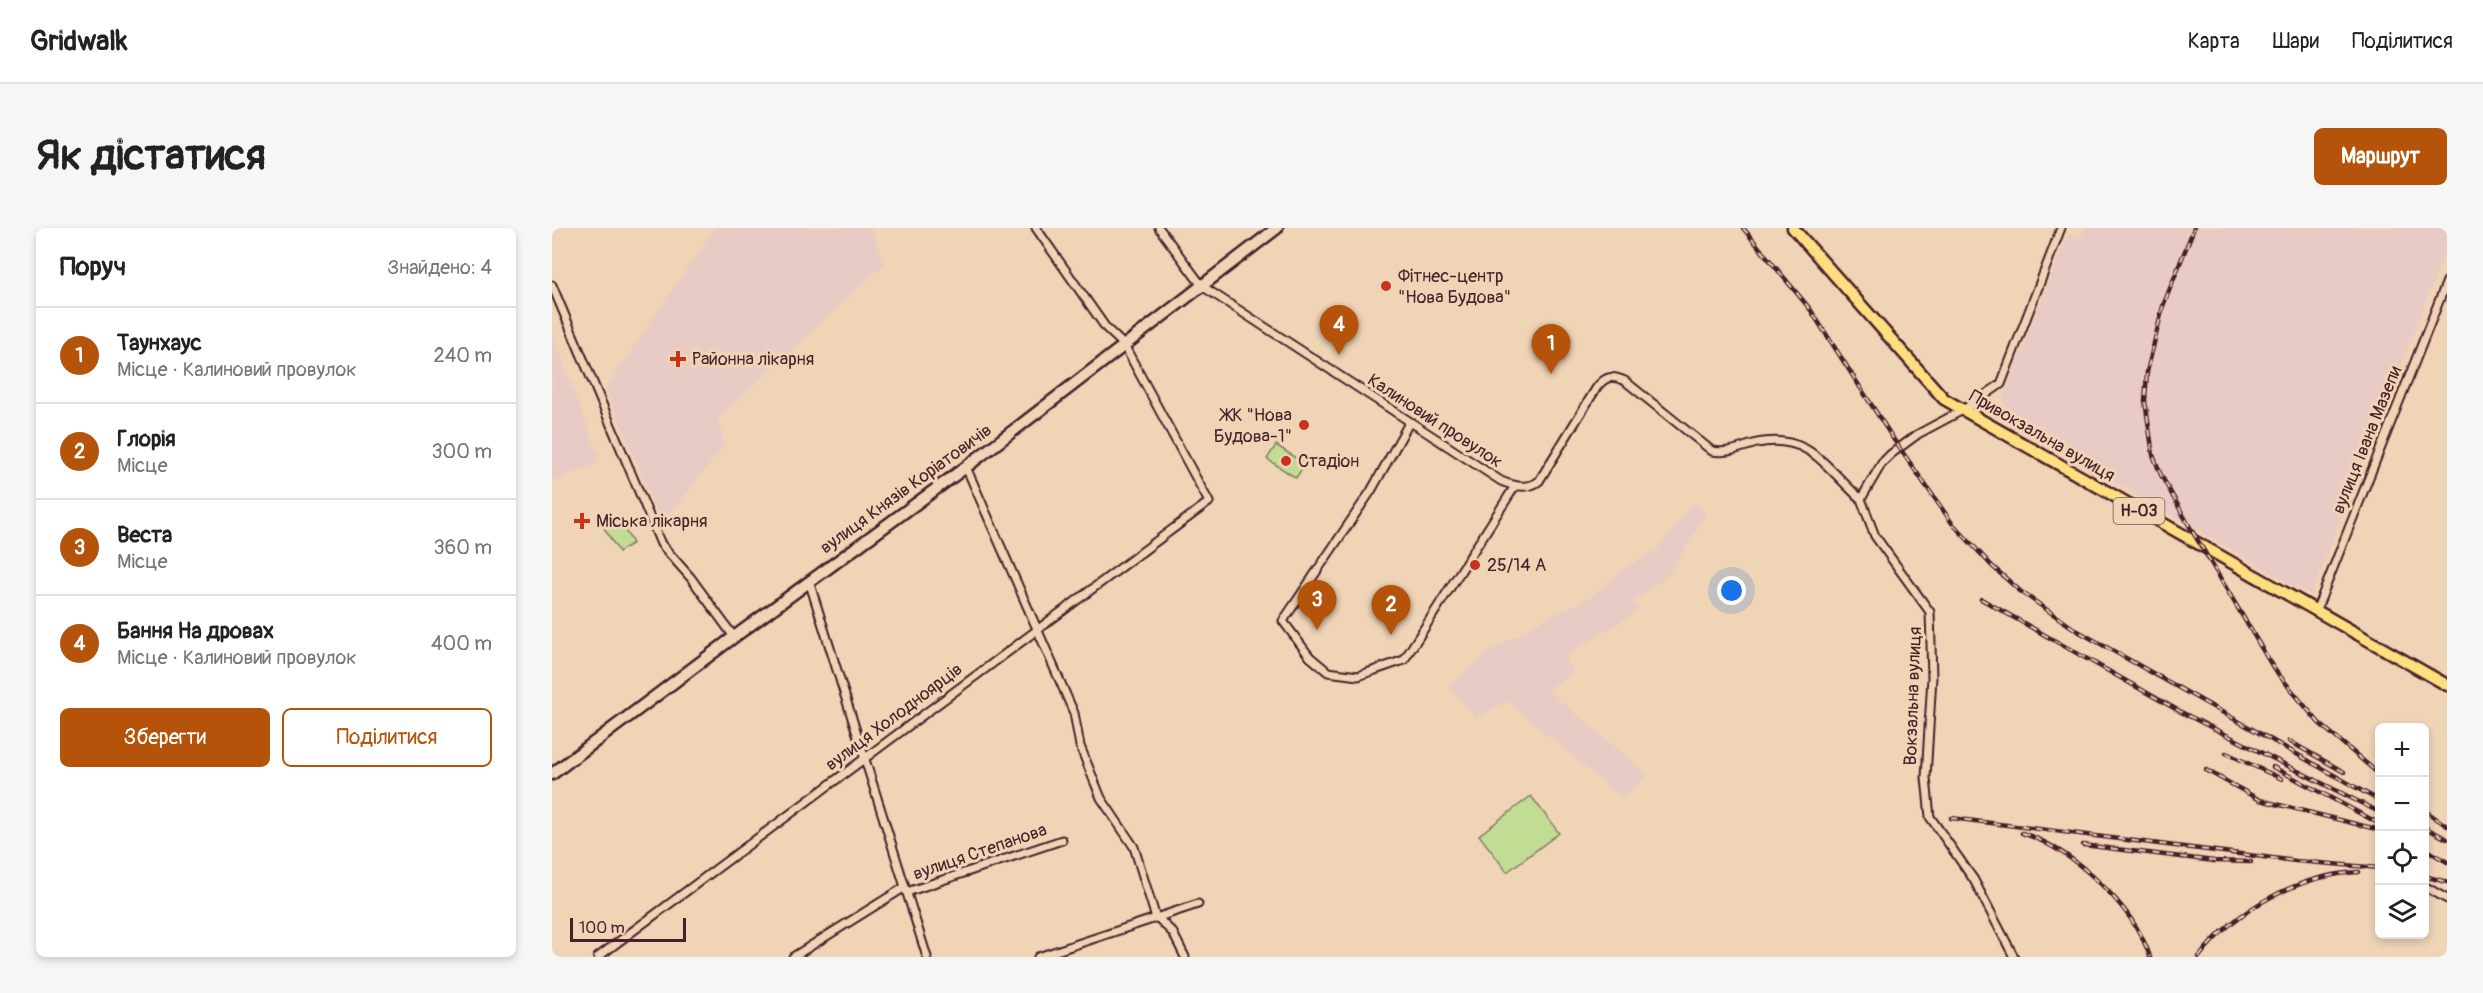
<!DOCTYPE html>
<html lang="uk">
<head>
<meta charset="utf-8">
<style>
	body { margin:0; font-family:Pangolin,sans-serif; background:#f6f6f6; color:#222 }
	.controls { position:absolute; right:18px; bottom:18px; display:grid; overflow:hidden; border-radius:9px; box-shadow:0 3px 9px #0003 }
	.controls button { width:54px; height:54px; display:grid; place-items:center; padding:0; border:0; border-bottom:2px solid #e0e0e0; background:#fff; color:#222; font:30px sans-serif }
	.scale { position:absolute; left:18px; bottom:15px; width:116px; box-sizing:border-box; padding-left:6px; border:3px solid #4a1f2b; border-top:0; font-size:16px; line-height:21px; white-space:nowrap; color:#4a1f2b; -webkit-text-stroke:4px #efd4b6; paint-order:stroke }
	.you { position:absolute; left:1180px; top:363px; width:21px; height:21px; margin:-15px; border:4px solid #fff; border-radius:50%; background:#1a73e8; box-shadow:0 0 0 9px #1a73e833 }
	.badge { display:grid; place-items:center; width:39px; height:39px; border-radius:50%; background:#b45309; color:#fff; font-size:20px; font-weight:700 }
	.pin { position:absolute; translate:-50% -50px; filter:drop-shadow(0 2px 3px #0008) }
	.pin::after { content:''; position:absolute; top:32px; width:21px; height:18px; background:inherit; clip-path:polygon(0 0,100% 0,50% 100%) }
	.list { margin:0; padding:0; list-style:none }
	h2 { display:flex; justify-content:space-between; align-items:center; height:78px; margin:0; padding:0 24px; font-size:26px }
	h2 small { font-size:20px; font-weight:400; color:#767676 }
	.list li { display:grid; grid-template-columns:39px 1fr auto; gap:18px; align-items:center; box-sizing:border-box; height:96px; padding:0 24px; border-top:2px solid #e0e0e0 }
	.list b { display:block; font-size:22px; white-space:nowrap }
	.list p { margin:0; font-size:20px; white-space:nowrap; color:#767676 }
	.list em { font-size:20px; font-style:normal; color:#767676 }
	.actions { display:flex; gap:12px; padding:18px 24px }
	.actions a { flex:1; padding:14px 0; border:2px solid #b45309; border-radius:9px; text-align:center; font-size:21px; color:#b45309 }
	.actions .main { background:#b45309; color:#fff }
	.icon { flex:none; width:33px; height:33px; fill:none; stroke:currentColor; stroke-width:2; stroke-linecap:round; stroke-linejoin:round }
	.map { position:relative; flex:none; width:1895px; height:729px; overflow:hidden; border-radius:9px }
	header { display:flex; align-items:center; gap:36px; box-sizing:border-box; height:84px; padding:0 30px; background:#fff; border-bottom:2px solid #e0e0e0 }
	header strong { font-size:28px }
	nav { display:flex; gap:33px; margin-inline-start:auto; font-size:21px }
	.intro { display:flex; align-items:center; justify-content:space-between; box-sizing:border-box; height:144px; padding:0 36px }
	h1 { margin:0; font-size:42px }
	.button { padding:15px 27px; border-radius:9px; background:#b45309; color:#fff; font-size:21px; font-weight:700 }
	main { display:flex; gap:36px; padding:0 36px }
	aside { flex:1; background:#fff; border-radius:9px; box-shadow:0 3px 9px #0003 }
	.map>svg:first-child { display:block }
</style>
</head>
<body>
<header>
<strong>Gridwalk</strong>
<nav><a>Карта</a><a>Шари</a><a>Поділитися</a></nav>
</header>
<div class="intro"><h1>Як дістатися</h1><a class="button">Маршрут</a></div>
<main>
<aside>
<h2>Поруч<small>Знайдено: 4</small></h2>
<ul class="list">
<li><span class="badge">1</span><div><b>Таунхаус</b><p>Місце · Калиновий провулок</p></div><em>240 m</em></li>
<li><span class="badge">2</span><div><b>Глорія</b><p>Місце</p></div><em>300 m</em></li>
<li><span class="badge">3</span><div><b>Веста</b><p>Місце</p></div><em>360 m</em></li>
<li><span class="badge">4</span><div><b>Бання На дровах</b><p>Місце · Калиновий провулок</p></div><em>400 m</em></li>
</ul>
<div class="actions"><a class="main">Зберегти</a><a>Поділитися</a></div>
</aside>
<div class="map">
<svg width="1895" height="729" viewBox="0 0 1895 729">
	<rect width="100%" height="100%" fill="#efd4b6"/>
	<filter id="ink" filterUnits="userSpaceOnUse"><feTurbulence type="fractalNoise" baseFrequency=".0167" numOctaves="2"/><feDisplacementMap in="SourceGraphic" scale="12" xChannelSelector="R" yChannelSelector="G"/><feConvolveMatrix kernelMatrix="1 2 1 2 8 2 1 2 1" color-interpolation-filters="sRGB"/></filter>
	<g filter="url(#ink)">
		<path fill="#e7cbc4" d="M163,0h156l14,35 -168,156 8,26 -63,78 -56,-135z
			M1533,0h362v19l-136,348 -302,-174 -6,-24 65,-163 13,4z
			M0,105l49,129 -49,20z
			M1141,275l13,11 -37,60 -35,27 4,9 -73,46 8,16 -26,18 101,85 -26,23 -114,-97 -32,16 -27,-30 37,-33 55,-33 46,-21 35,-30 35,-20z"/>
		<path fill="#c1dc93" stroke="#867e5f" stroke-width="1.5" d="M724,217l29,19 -9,14 -29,-19z
			M66,291l15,24 -14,9 -15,-24z
			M979,568l28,37 -52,39 -28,-37z"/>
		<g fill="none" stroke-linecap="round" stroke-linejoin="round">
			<g stroke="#4a1f2b" stroke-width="11">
				<path id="street" d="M607,0l43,58 299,195c12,5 27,9 38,0l58,-94c9,-11 15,-12 28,-6l87,70c17,3 29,-4 45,-8 54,-10 69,26 104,56
					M0,57l109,259 30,34 43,59
					M857,195l-38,68 -88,130 27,36 18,15 30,4 46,-16 111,-174
					M414,239l108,246 6,33 21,52 33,49 21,68 18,18 12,24
					M257,353l118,376
					M1764,383l131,-330
					M1872,658l23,13
					M355,664l155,-52
					M46,729l611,-455 -85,-157 -18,-17 -70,-100
					M241,729l112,-70
					M486,729l160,-53
					M1462,729l-40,-77 -44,-63 -4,-39 6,-101 -2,-65 -55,-76 -14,-37 21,-36 9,-9 27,-20 45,-24 38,-26 60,-156"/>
			</g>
			<g stroke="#4a1f2b" stroke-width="15">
				<path id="secondary" d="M0,546l182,-137 232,-170 311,-239"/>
			</g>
			<g stroke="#4a1f2b" stroke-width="15">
				<path id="primary" d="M1241,0l151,171 503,286"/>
			</g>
			<use href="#street" stroke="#efd4b6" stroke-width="7"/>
			<use href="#secondary" stroke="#efd4b6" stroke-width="10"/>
			<use href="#primary" stroke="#fedf80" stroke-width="10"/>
			<g stroke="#4a1f2b" stroke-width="4.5">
				<path id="rail" d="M1191,0l67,81 84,131 58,83 40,43 28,25 56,39 304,171
					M1642,0l-31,78 -16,66 -2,29 8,54 8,20 30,54 83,140 45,54 61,52
					M1429,371l200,113 198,100
					M1737,513l55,31
					M1674,525l56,26
					M1721,539l107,57
					M1654,542l54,30 120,30
					M1872,582l23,16
					M1399,590l345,43 84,7
					M1872,599l23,12
					M1470,605c50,16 112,73 128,124
					M1531,617l131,16 37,1
					M1872,620l23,14
					M1872,648l23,6
					M1647,729c37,-48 99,-82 160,-85"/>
			</g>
			<use href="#rail" stroke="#efd4b6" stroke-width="2" stroke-dasharray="7" stroke-linecap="butt"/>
		</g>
	</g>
	<g fill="#c8321e" stroke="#efd4b6" stroke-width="2">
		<circle cx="834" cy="58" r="6"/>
		<path d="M123 122h6v6h6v6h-6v6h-6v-6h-6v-6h6z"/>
		<circle cx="752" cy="197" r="6"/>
		<circle cx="734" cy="233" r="6"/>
		<path d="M27 284h6v6h6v6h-6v6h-6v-6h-6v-6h6z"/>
		<circle cx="923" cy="337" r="6"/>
	</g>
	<g text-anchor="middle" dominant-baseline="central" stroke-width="6" stroke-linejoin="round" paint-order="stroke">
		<rect fill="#efd4b6" stroke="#7c5555" stroke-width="1.5" x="1561.5" y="270" width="51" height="26" rx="4.5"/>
		<g font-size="16" font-weight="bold" fill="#4a1f2b">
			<text x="1587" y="283">Н-03</text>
		</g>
		<g font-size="18" fill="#4a1f2b" stroke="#efd4b6" text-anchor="start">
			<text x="846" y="48">Фітнес-центр<tspan x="846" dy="21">"Нова Будова"</tspan></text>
			<text x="140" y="131">Районна лікарня</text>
			<text x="740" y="187" text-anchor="end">ЖК "Нова<tspan x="740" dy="21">Будова-1"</tspan></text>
			<text x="746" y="233">Стадіон</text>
			<text x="44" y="293">Міська лікарня</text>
			<text x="935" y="337">25/14 А</text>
		</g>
		<g font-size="18" fill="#4a1f2b" stroke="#efd4b6">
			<text transform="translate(883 193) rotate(33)">Калиновий провулок</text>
			<text transform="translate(1490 208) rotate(30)">Привокзальна вулиця</text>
			<text transform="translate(1815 212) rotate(-68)">вулиця Івана Мазепи</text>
			<text transform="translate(354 261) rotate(-36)">вулиця Князів Коріатовичів</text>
			<text transform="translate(1361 468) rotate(-88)">Вокзальна вулиця</text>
			<text transform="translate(342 489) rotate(-37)">вулиця Холодноярців</text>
			<text transform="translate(428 624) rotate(-19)">вулиця Степанова</text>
		</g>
	</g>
</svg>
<div class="controls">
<button>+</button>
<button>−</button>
<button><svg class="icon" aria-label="locate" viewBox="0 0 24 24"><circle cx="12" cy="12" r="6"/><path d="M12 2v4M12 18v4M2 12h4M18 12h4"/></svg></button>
<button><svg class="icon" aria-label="layers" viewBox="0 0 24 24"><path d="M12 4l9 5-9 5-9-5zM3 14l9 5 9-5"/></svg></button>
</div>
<div class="scale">100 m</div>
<div class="you"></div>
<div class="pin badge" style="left:999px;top:146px">1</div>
<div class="pin badge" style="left:839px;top:407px">2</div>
<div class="pin badge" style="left:765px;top:402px">3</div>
<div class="pin badge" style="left:787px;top:127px">4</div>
</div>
</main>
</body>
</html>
